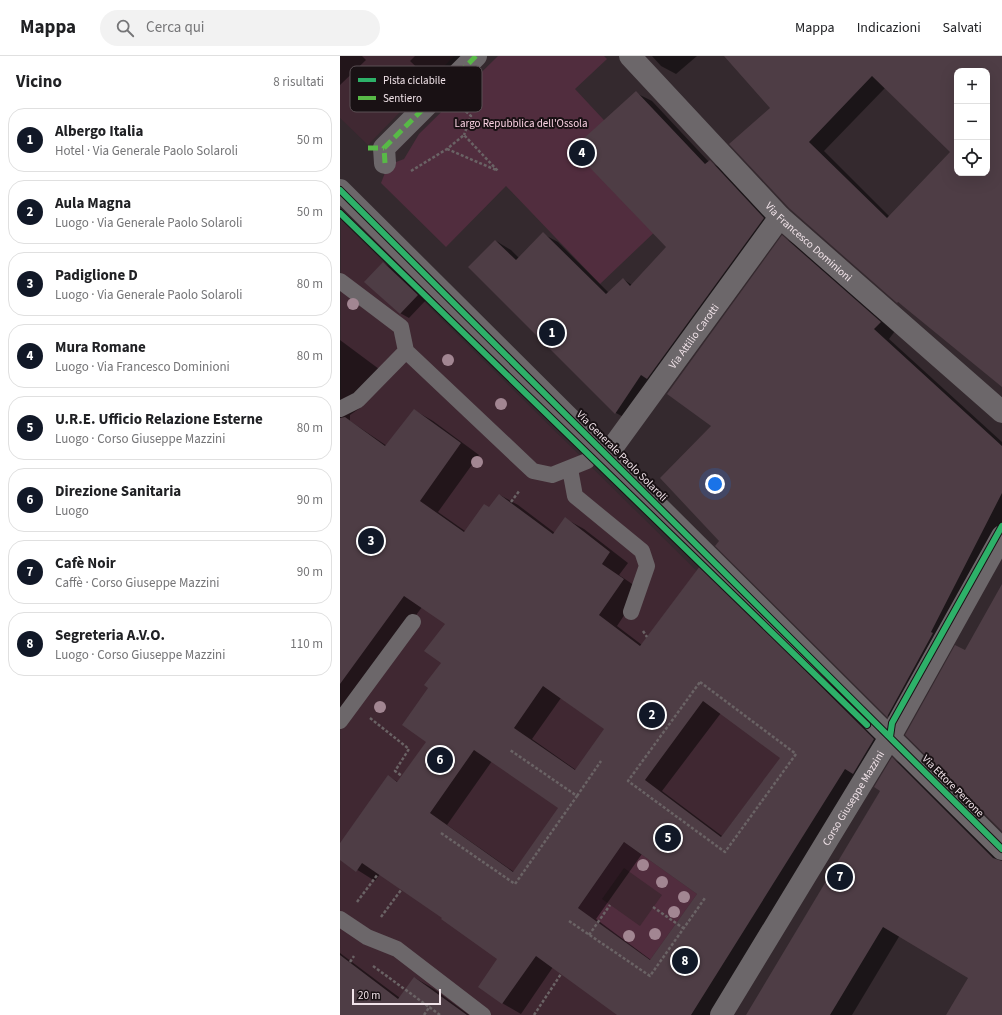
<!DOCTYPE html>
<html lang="it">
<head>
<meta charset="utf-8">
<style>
	body { margin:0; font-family:"Source Sans 3",sans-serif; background:#f2f2f2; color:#202124 }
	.controls { position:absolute; right:12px; top:12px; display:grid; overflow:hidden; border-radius:8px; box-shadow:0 4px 16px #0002 }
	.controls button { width:36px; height:36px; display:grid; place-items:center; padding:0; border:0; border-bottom:1px solid #e0e0e0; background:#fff; color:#202124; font:20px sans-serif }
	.scale { position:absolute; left:12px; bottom:10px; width:89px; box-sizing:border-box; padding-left:4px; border:2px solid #f1e3e9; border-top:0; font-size:11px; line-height:14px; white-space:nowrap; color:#f1e3e9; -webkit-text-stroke:3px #191114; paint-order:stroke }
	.you { position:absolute; left:375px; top:428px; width:14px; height:14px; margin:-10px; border:3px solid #fff; border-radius:50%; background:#1a73e8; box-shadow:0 0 0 6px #1a73e833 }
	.badge { display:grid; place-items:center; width:26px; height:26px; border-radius:50%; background:#111827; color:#fff; font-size:13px; font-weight:700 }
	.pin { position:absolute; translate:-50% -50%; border:2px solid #fff; box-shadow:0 1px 4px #0006 }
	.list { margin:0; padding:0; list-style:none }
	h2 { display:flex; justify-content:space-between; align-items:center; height:52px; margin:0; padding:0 16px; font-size:17px }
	h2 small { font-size:13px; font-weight:400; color:#757577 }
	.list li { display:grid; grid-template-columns:26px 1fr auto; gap:12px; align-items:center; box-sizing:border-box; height:64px; margin:0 8px 8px; padding:0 8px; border:1px solid #e0e0e0; border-radius:16px }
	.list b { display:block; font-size:15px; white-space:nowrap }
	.list p { margin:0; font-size:13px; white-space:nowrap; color:#757577 }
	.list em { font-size:13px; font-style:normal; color:#757577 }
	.icon { flex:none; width:22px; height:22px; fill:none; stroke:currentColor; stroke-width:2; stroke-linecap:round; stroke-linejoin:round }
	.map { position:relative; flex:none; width:662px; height:959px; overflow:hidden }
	header { display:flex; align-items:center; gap:24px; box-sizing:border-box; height:56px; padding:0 20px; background:#fff; border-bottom:1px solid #e0e0e0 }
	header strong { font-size:19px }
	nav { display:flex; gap:22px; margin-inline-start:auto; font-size:14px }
	.search { width:280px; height:36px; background:#f2f2f2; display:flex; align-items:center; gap:10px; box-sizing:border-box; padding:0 14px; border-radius:22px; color:#757577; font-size:15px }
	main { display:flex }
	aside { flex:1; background:#fff }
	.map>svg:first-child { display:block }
</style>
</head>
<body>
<header>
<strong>Mappa</strong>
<div class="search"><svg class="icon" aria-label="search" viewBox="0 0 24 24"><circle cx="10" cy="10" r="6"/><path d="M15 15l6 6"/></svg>Cerca qui</div>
<nav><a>Mappa</a><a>Indicazioni</a><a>Salvati</a></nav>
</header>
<main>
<aside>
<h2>Vicino<small>8 risultati</small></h2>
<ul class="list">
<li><span class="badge">1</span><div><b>Albergo Italia</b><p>Hotel · Via Generale Paolo Solaroli</p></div><em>50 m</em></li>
<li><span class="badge">2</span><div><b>Aula Magna</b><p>Luogo · Via Generale Paolo Solaroli</p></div><em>50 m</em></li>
<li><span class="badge">3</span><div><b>Padiglione D</b><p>Luogo · Via Generale Paolo Solaroli</p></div><em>80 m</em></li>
<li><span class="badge">4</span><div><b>Mura Romane</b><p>Luogo · Via Francesco Dominioni</p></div><em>80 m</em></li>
<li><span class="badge">5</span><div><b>U.R.E. Ufficio Relazione Esterne</b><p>Luogo · Corso Giuseppe Mazzini</p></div><em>80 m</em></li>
<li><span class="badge">6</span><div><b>Direzione Sanitaria</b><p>Luogo</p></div><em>90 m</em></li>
<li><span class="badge">7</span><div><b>Cafè Noir</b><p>Caffè · Corso Giuseppe Mazzini</p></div><em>90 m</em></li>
<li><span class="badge">8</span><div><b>Segreteria A.V.O.</b><p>Luogo · Corso Giuseppe Mazzini</p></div><em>110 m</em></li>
</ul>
</aside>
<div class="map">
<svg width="662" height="959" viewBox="0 0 662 959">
	<rect width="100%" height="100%" fill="#34292e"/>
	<path fill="#402832" d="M0,0h114l-86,89 -28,-27z
		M1,164l523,516 -173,279h-351z"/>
	<path fill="#512d3e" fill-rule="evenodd" d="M158,0h106l3,3 -32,30 108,116 -83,79 -94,-98 -60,61 -65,-64 7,-18 16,-6 15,-25z
		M284,786l73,52 -47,66 -72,-52zM284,812l38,27 -22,31 -38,-27z"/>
	<path fill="#0007" fill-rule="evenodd" d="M0,0h22l4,4 -26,25z
		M75,0h59l-32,31 -12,-7 -20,-19z
		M312,0h45l-21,18 -15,-8z
		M385,0h277v330l-95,-78 -9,-6 -109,-95 -17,-99zM617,15h30v102h-30zM545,32l66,64 -61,65 -66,-66z
		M296,37l16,8 57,61 16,8 53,57 -147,194 -15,-8 -120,-172 15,9 8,8 24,-24 15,8 51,51 14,-14 9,6 35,-38z
		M442,181l15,8 98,86 -6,8 113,103v88l-100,195 -14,-9 -172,-170 4,-5 -8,-115z
		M43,207l9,5 34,32 -17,18 -9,-5z
		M0,284l43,32 -23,36 -10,7v6l37,25 27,-36 19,11 46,34 -41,57 27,19 25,-23 10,-13 18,10 37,28 11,-14 18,10 44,34 -9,12 22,15 -24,36 25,19 58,-78 18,11 174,172 -176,265h-97l-66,-48 -32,47 -19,-11 -3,-44 -56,-42 -63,-43 -5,7 -35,-22v-15l48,-68 10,6 29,-40 3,-55 12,-25 4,-39 -24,-16 -82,112zM221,642l44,31 -29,41 -44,-31zM381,657l60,45 -59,78 -60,-45zM152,705l67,47 -45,64 -67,-47zM302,798l56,40 -47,66 -55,-41z
		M553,703l16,9 93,93v135l-102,-61 -48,80h-105l134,-225z
		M0,897l60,45 15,-20 19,11 35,26h-129z"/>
	<path fill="#4e3d45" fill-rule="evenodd" d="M384,0h278v331l-104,-85 -1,1 -108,-95 -60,-64 41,-36zM617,15h30v102h-30zM532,20l78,76 -63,66 -78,-76z
		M296,35l69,73 5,-4 54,58 -117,161 -6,-4 -26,39 -147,-147 27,-27 21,20 27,-28 63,62 17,-16 7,8 36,-39 -94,-98z
		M442,179l99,87 -7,7 128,117v47l-71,139 2,1 -46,84 -172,-171 4,-5 -59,-63 51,-52 -44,-32z
		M43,206l35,33 -18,19 -36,-32z
		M74,353l47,34 -41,58 44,31 20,-28 5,3 10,-13 54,40 12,-17 45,35 -8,12 22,15 -25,36 41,31 60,-80 174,173 -21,35 -8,-5 -154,246h-74l-81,-59 -34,48 -24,-17 19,-28 -56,-40 1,-1 -80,-55 -6,9 -16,-12v-17l48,-68 9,7 29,-40 -24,-17 26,-37 -4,-3 17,-22 -17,-12 21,-27 -41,-28 -64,88v-266l5,-1 40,29zM203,630l61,43 -29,41 -61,-42zM363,645l77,57 -59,79 -76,-57zM134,694l84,58 -45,64 -83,-59zM284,786l73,52 -47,66 -72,-52z
		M662,528v247l-97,-96 50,-90 10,5z
		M552,701l101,101 9,3v154h-56l22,-37 -85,-51 -53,88h-84l134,-224 -6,-4z
		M0,899l58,44 16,-22 53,38h-127z"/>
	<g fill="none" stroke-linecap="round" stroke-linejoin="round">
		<path stroke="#6a6365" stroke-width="2.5" stroke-dasharray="3 2" stroke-linecap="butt" d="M122,52l9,8 -7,19
			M107,93l49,21
			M71,115l36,-22 17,-14 34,36
			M171,446l9,-12
			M303,575l4,6
			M360,626l96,72 -71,98 -97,-71z
			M30,662l39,31 -14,22 7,5
			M237,740l24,-35
			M101,777l74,51 62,-88 -67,-46
			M17,846l21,-28
			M313,851l30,21
			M41,861l20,-27
			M229,865l81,55 55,-78
			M249,879l21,-30
			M10,906l4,-6
			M33,910l67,49
			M84,959l6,-9
			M194,959l27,-41"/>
		<path stroke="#6c676a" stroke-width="16" d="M0,225l61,46 5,24 127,120 19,4 35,-14
			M0,353l18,-9 48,-49
			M230,413l5,27 67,55 5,15 -16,46
			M0,665l73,-99
			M0,863l27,18 30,12 86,66"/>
		<g stroke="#6c676a" stroke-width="22">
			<path id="s1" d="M290,0l150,161 222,195"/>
			<path d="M45,107l-1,-15 92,-92"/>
			<path d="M0,134l662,659"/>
			<path id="s2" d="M267,399l173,-238"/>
			<path id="s3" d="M381,959l169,-278 112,-201"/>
		</g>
		<path stroke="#58b947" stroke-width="5" stroke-dasharray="10 5" stroke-linecap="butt" d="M28,92h16
			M45,107l-1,-15 92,-92"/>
		<g stroke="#191114" stroke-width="8">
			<path id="cycleway" d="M0,134l662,659
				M0,157l527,512
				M550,681l2,-14 110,-197"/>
		</g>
		<use href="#cycleway" stroke="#2db169" stroke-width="6"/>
	</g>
	<g fill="#a28692">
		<circle cx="13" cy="248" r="6"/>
		<circle cx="108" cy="304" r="6"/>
		<circle cx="161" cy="348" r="6"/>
		<circle cx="137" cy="406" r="6"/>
		<circle cx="40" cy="651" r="6"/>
		<circle cx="303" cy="809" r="6"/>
		<circle cx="322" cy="826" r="6"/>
		<circle cx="344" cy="841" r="6"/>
		<circle cx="334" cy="856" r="6"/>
		<circle cx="315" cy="878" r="6"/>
		<circle cx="289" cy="880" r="6"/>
	</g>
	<g text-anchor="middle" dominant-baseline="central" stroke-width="4" stroke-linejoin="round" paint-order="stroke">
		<g font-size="11" fill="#fcd3e4" stroke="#191114">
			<text x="181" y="67">Largo Repubblica dell'Ossola</text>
		</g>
		<g font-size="11" fill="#f1e3e9" stroke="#191114">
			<text stroke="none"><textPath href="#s1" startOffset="258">Via Francesco Dominioni</textPath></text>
			<text stroke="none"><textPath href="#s2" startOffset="147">Via Attilio Carotti</textPath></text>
			<text transform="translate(282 400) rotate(45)">Via Generale Paolo Solaroli</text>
			<text transform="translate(613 730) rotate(45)">Via Ettore Perrone</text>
			<text stroke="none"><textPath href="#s3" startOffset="254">Corso Giuseppe Mazzini</textPath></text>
		</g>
	</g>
	<rect x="10" y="10" width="132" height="46" rx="6" fill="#191114" stroke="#5a5054" stroke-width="1"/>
	<rect x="18" y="22" width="18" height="4" fill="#2db169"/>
	<rect x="18" y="40" width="18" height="4" fill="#58b947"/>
	<g font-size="11" fill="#f1e3e9">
		<text x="43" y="28">Pista ciclabile</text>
		<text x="43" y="46">Sentiero</text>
	</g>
</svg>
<div class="controls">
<button>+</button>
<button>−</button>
<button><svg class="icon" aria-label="locate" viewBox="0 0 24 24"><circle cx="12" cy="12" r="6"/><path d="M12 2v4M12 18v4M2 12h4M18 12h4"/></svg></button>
</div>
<div class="scale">20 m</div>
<div class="you"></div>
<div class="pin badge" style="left:212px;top:277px">1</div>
<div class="pin badge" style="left:312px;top:659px">2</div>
<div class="pin badge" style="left:31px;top:485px">3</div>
<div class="pin badge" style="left:242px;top:97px">4</div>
<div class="pin badge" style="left:328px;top:782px">5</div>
<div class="pin badge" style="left:100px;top:704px">6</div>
<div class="pin badge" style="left:500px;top:821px">7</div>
<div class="pin badge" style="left:345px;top:905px">8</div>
</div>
</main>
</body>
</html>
